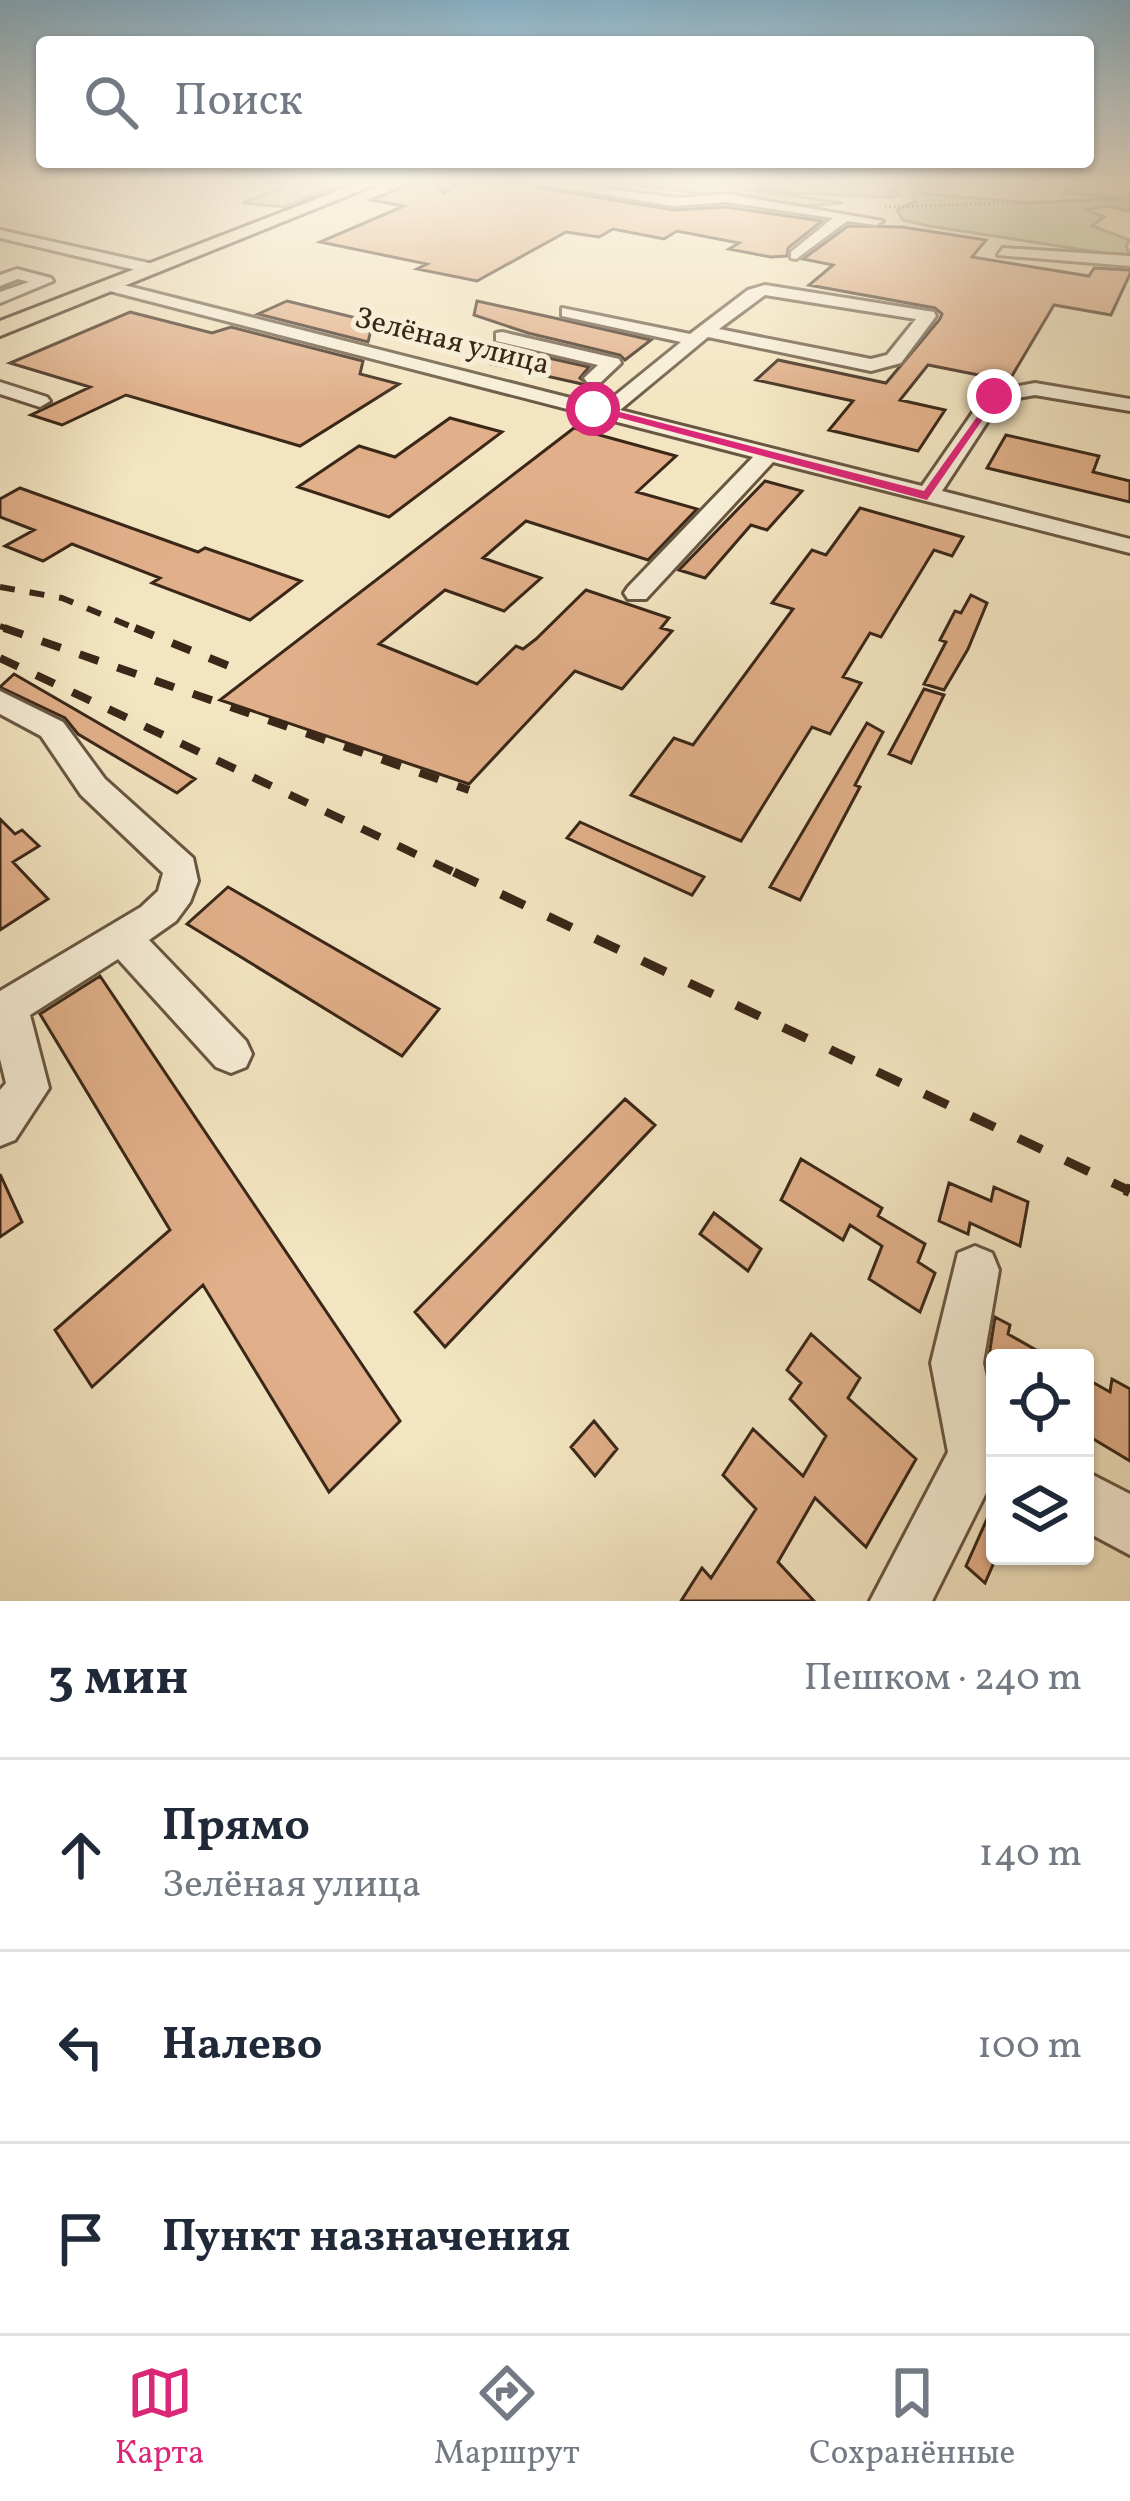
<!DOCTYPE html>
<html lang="ru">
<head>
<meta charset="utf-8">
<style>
	body { margin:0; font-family:Vollkorn,serif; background:#f6f6f7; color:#1f2937 }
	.controls { position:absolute; right:36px; bottom:36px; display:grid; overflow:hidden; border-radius:12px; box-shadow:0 3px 9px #0004 }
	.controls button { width:108px; height:108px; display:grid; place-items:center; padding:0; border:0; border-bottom:3px solid #e0e1e3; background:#fff; color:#1f2937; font:60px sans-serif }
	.stop { position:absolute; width:36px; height:36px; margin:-27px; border:9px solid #db2777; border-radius:50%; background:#fff }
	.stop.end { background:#db2777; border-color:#fff; box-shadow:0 3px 12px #0008 }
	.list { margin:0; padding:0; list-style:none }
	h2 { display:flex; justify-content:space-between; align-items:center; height:156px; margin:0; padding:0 48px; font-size:51px }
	h2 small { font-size:39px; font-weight:400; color:#747a83 }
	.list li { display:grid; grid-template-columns:78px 1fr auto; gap:36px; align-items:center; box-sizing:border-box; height:192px; padding:0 48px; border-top:3px solid #e0e1e3 }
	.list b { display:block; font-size:45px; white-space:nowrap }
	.list p { margin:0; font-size:39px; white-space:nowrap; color:#747a83 }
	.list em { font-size:39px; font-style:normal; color:#747a83 }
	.icon { flex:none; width:66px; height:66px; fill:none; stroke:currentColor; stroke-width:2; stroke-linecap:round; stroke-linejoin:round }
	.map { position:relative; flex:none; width:1130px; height:1601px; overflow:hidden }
	.search { position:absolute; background:#fff; box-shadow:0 3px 9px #0004; left:36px; right:36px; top:36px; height:132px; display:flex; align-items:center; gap:30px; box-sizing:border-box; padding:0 42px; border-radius:12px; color:#747a83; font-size:45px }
	.sheet { height:732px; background:#fff }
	nav { display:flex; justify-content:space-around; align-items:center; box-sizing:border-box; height:168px; border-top:3px solid #e0e1e3; background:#fff; font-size:33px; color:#747a83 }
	nav a { display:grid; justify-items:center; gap:6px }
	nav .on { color:#db2777 }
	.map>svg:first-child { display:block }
</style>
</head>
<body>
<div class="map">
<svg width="1130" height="1601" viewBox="0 0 1130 1601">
	<rect width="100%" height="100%" fill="#f3e5c1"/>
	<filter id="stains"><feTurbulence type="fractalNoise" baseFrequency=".00167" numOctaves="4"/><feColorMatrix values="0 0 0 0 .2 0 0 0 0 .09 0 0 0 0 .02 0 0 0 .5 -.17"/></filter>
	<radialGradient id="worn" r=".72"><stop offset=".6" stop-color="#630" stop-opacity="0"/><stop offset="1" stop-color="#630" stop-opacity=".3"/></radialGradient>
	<path fill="#b7c596" stroke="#787657" stroke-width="3" d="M290,183h56l-63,24 -40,-4z
		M616,183h90l137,20 -39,3z
		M737,183h228l-3,5 -67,-1 -3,2 8,6 -12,2 -98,-4z
		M1058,183l72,2v26l-24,-5 -19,4 17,7 -12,9 38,14 -4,5 4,12 -201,-31 -26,-6 -6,-10 19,-9 -4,-7 5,-1 112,10 91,-5 -56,-5 5,-5z"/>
	<path fill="#e1af89" stroke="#3a2718" stroke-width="3" d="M413,183h22l8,10 16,-10h54l160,27 53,-3 96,14 -34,27 -1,8 -16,1 -42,-8 10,-6 -62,-12 -13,8 -51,-10 -14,8 -33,-5 -89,49 -60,-12 10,-5 -107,-22 84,-36 -33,-6z
		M848,226l54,1 84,13 -14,17 117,19 5,-8 36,2v4l-19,41 -57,-10 -45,76 -81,-16 -28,35 45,10 -27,41 -89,-21 24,-29 -97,-21 22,-20 108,23 54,-64 2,-5 -7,-6 -126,-23 24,-20 -30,-6z
		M287,301l86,21 -5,20 -110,-28z
		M477,301l82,18 92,21 -26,20 -5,-5 -92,-22 -54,-18z
		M130,312l82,21 19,-6 132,34 -3,13 39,10 -99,62 -174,-51 -64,30 -31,-10 59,-28 -80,-24z
		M513,350l76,17 -9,11 11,8 -99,-22z
		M450,418l52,14 -113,85 -91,-30 61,-41 36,11z
		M574,428l102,28 -39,36 60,17 -49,51 -122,-39 -43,37 58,20 -37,33 -59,-21 -66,54 98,40 39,-38 7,3 13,-10 50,-49 83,28 -8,10 11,3 -50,58 -47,-18 -106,113 -249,-84z
		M1006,435l93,21 -6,16 37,9v21l-143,-34z
		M765,481l37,10 -35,39 -16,-5 -46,53 -26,-8z
		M20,488l178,64 7,-4 96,33 -51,39 -98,-37 8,-5 -88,-34 -29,17 -38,-15 29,-16 -34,-13v-18z
		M860,508l103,29 -11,19 -18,-6 -53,87 -11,-4 -27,44 18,6 -31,51 -18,-7 -71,114 -110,-46 43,-57 19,7 100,-136 -21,-6 40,-53 14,5z
		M971,595l16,8 -19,46 -24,41 -20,-6 22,-42 -6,-2 15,-29 6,2z
		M14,674l181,105 -18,14 -99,-59 -13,-16 -65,-31z
		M924,689l20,6 -33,68 -22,-9z
		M867,723l16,9 -28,53 5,2 -60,113 -30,-13z
		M0,819l15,15 7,-4 17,16 -26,16 35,37 -48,31z
		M580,822l44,20 80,35 -12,18 -125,-57z
		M228,887l211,122 -37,47 -215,-132z
		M100,976l300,445 -71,71 -126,-207 -111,102 -37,-57 115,-100 -130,-216z
		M625,1099l30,26 -210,222 -30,-35z
		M801,1159l81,49 -4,8 47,28 -7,18 17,11 -15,39 -51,-33 13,-33 -32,-21 -7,15 -62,-40z
		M0,1174l22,48 -22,15z
		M949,1183l42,18 3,-14 34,15 -8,44 -50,-23 -2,11 -29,-13z
		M714,1213l47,36 -13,22 -48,-37z
		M995,1317l15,8 -2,9 42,24h-55v25l-4,-2 -3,-18z
		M811,1334l49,44 -12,20 68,61 -50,88 -51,-49 -37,64 36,39h-133l21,-33 9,10 45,-69 -33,-34 30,-46 50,47 23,-40 -36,-37 11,-16 -14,-13z
		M1085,1378l25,14 2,-13 18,10v72l-45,-27z
		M594,1421l23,28 -22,27 -24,-29z
		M995,1501v59l-10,23 -19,-17z"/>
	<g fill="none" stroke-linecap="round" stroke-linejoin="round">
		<g stroke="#685642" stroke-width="6">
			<path id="minor" d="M439,183h16l-11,6z
				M533,183h31l114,15 48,-4 157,27 -7,4 -29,-4 -51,38 -5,-1v-6l42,-34 -107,-16 -52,4z
				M0,230l153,34 8,5 -8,5 -153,-36z
				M1003,248l127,8v10l-132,-11z
				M17,269l34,9 2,3 -53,22v-11l29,-10 -11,-3 -18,7v-11z
				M108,281l494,125 79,-64 -119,-26v-8l128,26 58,-44 17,-5 169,27 2,4 -35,47 -30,8 -163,-34 -88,73 302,76 65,-94 48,-9 95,16v12l-95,-16 -34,6 -59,90 188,48v14l-357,-91 -127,137h-18l-4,-6 4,-6 125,-130 -651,-168 -2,-3zM765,295l151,24 -29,36 -16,4 -152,-30z
				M502,332l117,27 2,4 -20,19h-14l-3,-4 14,-13 -102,-24v-8z
				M0,382l47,15 3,4 -10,6 -40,-13z
				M0,691l63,31 42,57 88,79 5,23 -8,21 -14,19 -27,19 97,101 6,13 -6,13 -15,6 -15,-6 -98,-108 -88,56 19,73 -34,52 -15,6v-56l6,-7 -6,-24v-68l141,-84 17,-16 5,-18 -82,-78 -40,-59 -41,-22z
				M975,1246l17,7 7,17 -16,93 12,55v57l-63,126h-62l78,-149 -17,-89 27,-110z
				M1085,1471l45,23v61l-45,-24z"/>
		</g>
		<g stroke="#3a2718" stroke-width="6">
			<path id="major" d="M358,183h21l-379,153v-15z"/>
		</g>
		<path stroke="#3a2718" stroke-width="3" stroke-dasharray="1.5 3" stroke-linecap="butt" d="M885,207l245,-8"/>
		<use href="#minor" fill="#f7eed7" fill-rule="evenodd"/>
		<use href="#major" fill="#f3e5c1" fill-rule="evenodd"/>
		<path stroke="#3a2718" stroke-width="6" stroke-dasharray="15 15" stroke-linecap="butt" d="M0,587l62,11 80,33
			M0,626l13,5"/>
		<path stroke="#3a2718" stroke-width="8" stroke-dasharray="20 20" stroke-linecap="butt" d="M4,628l465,162
			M135,628l94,38
			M0,658l460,217"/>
		<path stroke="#3a2718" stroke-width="9" stroke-dasharray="26 26" stroke-linecap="butt" d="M454,872l676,319"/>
		<path stroke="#3a2718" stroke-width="12" stroke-dasharray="33 33" stroke-linecap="butt" d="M1125,1189l5,2"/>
	</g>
	<linearGradient id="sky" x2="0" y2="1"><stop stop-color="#89b8d3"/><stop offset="0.45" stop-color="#faf3e3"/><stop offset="1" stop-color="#faf3e3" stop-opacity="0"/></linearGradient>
	<rect width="1130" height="407" fill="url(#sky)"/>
	<path fill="#db2777" d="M994,393l5,3 -72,104 -340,-91 6,-4 331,86z"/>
	<g text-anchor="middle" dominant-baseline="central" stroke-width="10" stroke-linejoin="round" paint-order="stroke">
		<g font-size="30" fill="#3a2718" stroke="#f7eed7">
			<text transform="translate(452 342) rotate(14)">Зелёная улица</text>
		</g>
	</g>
	<rect width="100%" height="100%" filter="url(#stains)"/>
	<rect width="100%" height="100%" fill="url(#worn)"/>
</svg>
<div class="controls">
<button><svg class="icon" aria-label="locate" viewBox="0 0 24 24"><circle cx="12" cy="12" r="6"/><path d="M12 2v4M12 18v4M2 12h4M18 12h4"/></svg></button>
<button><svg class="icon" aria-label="layers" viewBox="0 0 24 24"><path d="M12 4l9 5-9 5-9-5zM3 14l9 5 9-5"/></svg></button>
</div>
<div class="stop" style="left:593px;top:409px"></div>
<div class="stop end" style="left:994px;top:396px"></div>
<div class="search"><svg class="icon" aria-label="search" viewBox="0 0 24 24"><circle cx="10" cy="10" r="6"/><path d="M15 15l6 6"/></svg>Поиск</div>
</div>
<section class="sheet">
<h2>3 мин<small>Пешком · 240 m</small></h2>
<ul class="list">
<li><svg class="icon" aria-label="ahead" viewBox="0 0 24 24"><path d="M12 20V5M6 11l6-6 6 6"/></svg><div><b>Прямо</b><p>Зелёная улица</p></div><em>140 m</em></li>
<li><svg class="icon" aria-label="left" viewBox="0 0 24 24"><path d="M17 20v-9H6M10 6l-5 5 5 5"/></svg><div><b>Налево</b></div><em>100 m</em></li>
<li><svg class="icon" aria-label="arrive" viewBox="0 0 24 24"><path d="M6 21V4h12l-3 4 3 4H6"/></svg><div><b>Пункт назначения</b></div></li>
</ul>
</section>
<nav>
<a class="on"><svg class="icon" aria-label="map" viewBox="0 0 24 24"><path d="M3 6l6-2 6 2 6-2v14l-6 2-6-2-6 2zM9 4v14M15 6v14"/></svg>Карта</a>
<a><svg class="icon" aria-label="directions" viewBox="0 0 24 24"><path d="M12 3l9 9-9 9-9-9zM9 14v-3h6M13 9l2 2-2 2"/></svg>Маршрут</a>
<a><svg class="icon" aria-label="saved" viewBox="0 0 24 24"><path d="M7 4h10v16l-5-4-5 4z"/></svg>Сохранённые</a>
</nav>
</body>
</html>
